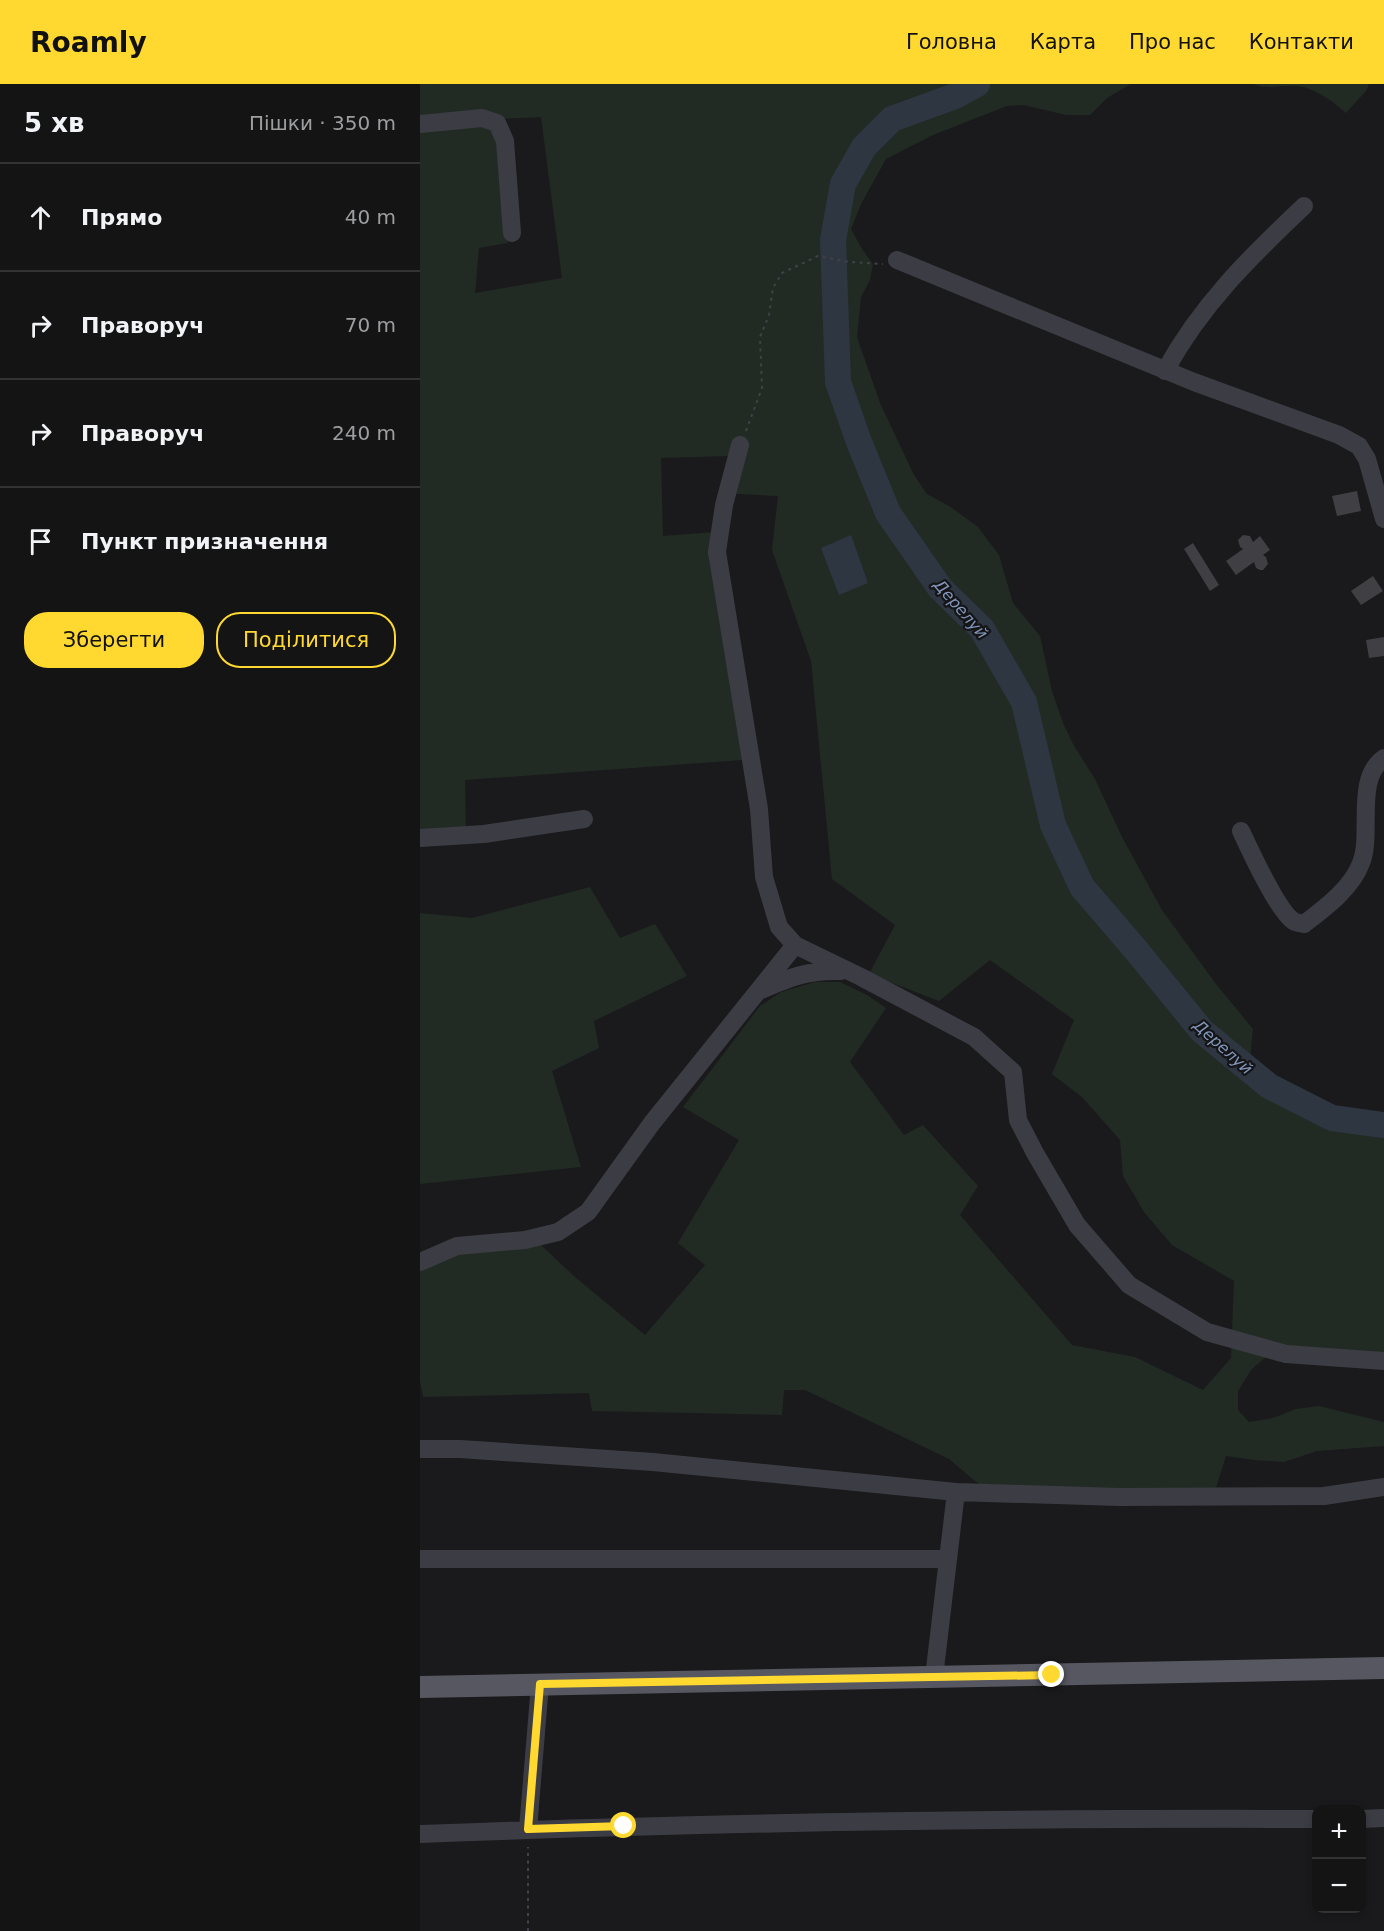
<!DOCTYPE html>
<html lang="uk">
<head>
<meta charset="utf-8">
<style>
	body { margin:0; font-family:"DejaVu Sans",sans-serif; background:#212122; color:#f1f3f6 }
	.controls { position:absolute; right:18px; bottom:18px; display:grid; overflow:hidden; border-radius:12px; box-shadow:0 3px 9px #0003 }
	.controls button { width:54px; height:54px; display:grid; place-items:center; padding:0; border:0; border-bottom:2px solid #333334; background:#141415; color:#f1f3f6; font:30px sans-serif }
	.stop { position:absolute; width:18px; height:18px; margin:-14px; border:4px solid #ffd92f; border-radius:50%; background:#fff }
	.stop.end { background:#ffd92f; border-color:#fff; box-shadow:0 2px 6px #0008 }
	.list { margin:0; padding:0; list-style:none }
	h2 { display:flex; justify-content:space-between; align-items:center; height:78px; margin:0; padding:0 24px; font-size:26px }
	h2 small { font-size:20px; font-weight:400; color:#9d9ea0 }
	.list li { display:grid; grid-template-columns:39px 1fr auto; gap:18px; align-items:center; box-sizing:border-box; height:108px; padding:0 24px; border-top:2px solid #333334 }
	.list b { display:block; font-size:22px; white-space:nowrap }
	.list em { font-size:20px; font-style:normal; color:#9d9ea0 }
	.actions { display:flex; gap:12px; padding:18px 24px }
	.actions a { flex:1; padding:14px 0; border:2px solid #ffd92f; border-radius:24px; text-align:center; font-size:21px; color:#ffd92f }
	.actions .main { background:#ffd92f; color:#111 }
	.icon { flex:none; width:33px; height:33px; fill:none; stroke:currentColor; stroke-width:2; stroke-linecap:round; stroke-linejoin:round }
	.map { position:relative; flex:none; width:964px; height:1847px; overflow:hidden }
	header { display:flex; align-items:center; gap:36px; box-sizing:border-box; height:84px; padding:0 30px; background:#ffd92f; color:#111 }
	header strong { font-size:28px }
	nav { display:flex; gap:33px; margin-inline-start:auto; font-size:21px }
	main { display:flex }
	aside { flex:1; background:#141415 }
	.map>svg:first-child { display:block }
</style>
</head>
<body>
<header>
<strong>Roamly</strong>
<nav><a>Головна</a><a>Карта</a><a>Про нас</a><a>Контакти</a></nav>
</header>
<main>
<aside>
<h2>5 хв<small>Пішки · 350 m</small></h2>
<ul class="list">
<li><svg class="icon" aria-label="ahead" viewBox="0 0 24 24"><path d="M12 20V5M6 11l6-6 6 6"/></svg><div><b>Прямо</b></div><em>40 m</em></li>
<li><svg class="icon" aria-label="right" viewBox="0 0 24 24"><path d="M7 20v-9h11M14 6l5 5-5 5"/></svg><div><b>Праворуч</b></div><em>70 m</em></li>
<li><svg class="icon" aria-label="right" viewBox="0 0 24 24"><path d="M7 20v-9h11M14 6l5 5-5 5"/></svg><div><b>Праворуч</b></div><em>240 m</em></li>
<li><svg class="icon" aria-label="arrive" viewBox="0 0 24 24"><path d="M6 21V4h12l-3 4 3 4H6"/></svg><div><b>Пункт призначення</b></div></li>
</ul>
<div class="actions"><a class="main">Зберегти</a><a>Поділитися</a></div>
</aside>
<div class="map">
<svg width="964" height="1847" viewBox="0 0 964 1847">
	<rect width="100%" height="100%" fill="#1a1a1c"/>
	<path fill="#212b24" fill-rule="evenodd" d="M0,0h711l-24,14 -17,17h-24l-42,-10 -17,1 -74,29 -47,24 -25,45 -10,25 11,20 11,15 -3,16 -9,17 -4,40 23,66 34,72 13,19 22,12 29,21 21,28 14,48 27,33 12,55 11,32 10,21 22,35 27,58 40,73 54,74 37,45 -3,31 4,18 34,24 34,20 62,9v222l-107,-6 -26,23 -13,21v19l11,12 24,-4 23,-9 23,-3 65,16v24l-67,5 -33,11 -30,-2 -28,-4 -10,32 -29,5 -205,-6 -33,-28 -144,-69h-21l-2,25 -190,-4 -3,-18 -166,4 -3,-16v-127l108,-21 47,44 70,58 60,-70 -27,-22 61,-103 -56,-33 77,-101 21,-14 34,-10h25l27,13 19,13 -36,54 54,73 19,-10 55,61 -18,29 112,130 63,12 68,33 28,-32 3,-77 -62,-36 -28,-33 -21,-36 -3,-36 -38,-43 -30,-23 22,-54 -84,-60 -51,41 -70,-27 26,-49 -63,-46 -21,-218 -39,-111 6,-54 -56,-3 8,-37 -69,2 2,78 65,-5 -3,27 32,201 -292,21 1,58 -46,3zM121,33l21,161 -87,15 4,-45 29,-5 -10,-124z
		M833,0h116l-3,7 -20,22c-12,-11 -34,-27 -50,-27 -18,-1 -25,4 -43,-2z
		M170,803l30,51 35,-14 32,52 -93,45 5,27 -47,23 29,96 -161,17v-271l52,5z"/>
	<path fill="#2e3642" d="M431,451l17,48 -29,12 -18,-47z"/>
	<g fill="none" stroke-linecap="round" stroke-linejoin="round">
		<path stroke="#2e3642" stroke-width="26" d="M557,0l-22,12 -63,23 -28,28 -21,37 -10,56 5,142 21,60 29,71 52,75 42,41 42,73 29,123 29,62 54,63 66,81 67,55 63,32 52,7"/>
	</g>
	<path fill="#3f3f44" d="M937,407l4,20 -24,5 -5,-20z
		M823,451l7,1 3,6 7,-6 10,14 -7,5 3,2 2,7 -5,6h-3l-4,-2 -2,-6 -18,13 -10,-14 17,-12 -3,-2 -2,-7z
		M773,459l26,42 -9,6 -26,-42z
		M953,492l10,15 -22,14 -10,-14z
		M964,553v19l-15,2 -3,-18z"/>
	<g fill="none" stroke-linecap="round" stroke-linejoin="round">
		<path stroke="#404149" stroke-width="2" stroke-dasharray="3 4.5" stroke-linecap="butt" d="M326,347l16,-43 -2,-51 9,-22 4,-27 9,-15 36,-17 31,6 34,2
			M108,1847v-84"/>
		<path stroke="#3c3c44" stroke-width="18" d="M0,40l62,-6 15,5 8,18 7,92
			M477,176l297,122 145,53 20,11 8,13 17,60
			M745,287c36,-66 85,-114 139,-165
			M320,361l-16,60 -7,47 42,257 5,68 15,50 16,18 66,32 113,60 39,35 5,48 17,33 42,72 52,60 78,47 79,22 98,7
			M821,747c8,17 38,83 54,91 3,1 6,1 9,2 21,-16 48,-36 57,-61 12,-29 -7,-84 23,-105
			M0,754l64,-4 100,-15
			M341,906c30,-13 47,-20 80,-19
			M0,1178l37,-16 68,-6 33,-8 30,-20 64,-89 143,-178
			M0,1365h40l193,13 303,30 163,5 205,-1 60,-9
			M0,1475h527
			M514,1593l22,-185
			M942,1735l22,-1
			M108,1745l12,-145
			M0,1750c299,-12 597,-16 896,-15"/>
		<path stroke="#565761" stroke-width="22" d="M0,1603l964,-19"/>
	</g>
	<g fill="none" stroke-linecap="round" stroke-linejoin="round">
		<path stroke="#ffd92f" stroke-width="8" d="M204,1742l-96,3 12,-145 512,-9"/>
	</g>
	<g text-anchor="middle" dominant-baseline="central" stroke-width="4.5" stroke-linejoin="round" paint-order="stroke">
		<g font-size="16" font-style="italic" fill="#8196ba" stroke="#151517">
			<text transform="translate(541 525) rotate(49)">Дерелуй</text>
			<text transform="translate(803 963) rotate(42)">Дерелуй</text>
		</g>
	</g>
</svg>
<div class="controls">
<button>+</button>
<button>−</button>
</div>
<div class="stop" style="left:204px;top:1742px"></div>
<div class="stop end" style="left:632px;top:1591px"></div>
</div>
</main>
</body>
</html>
